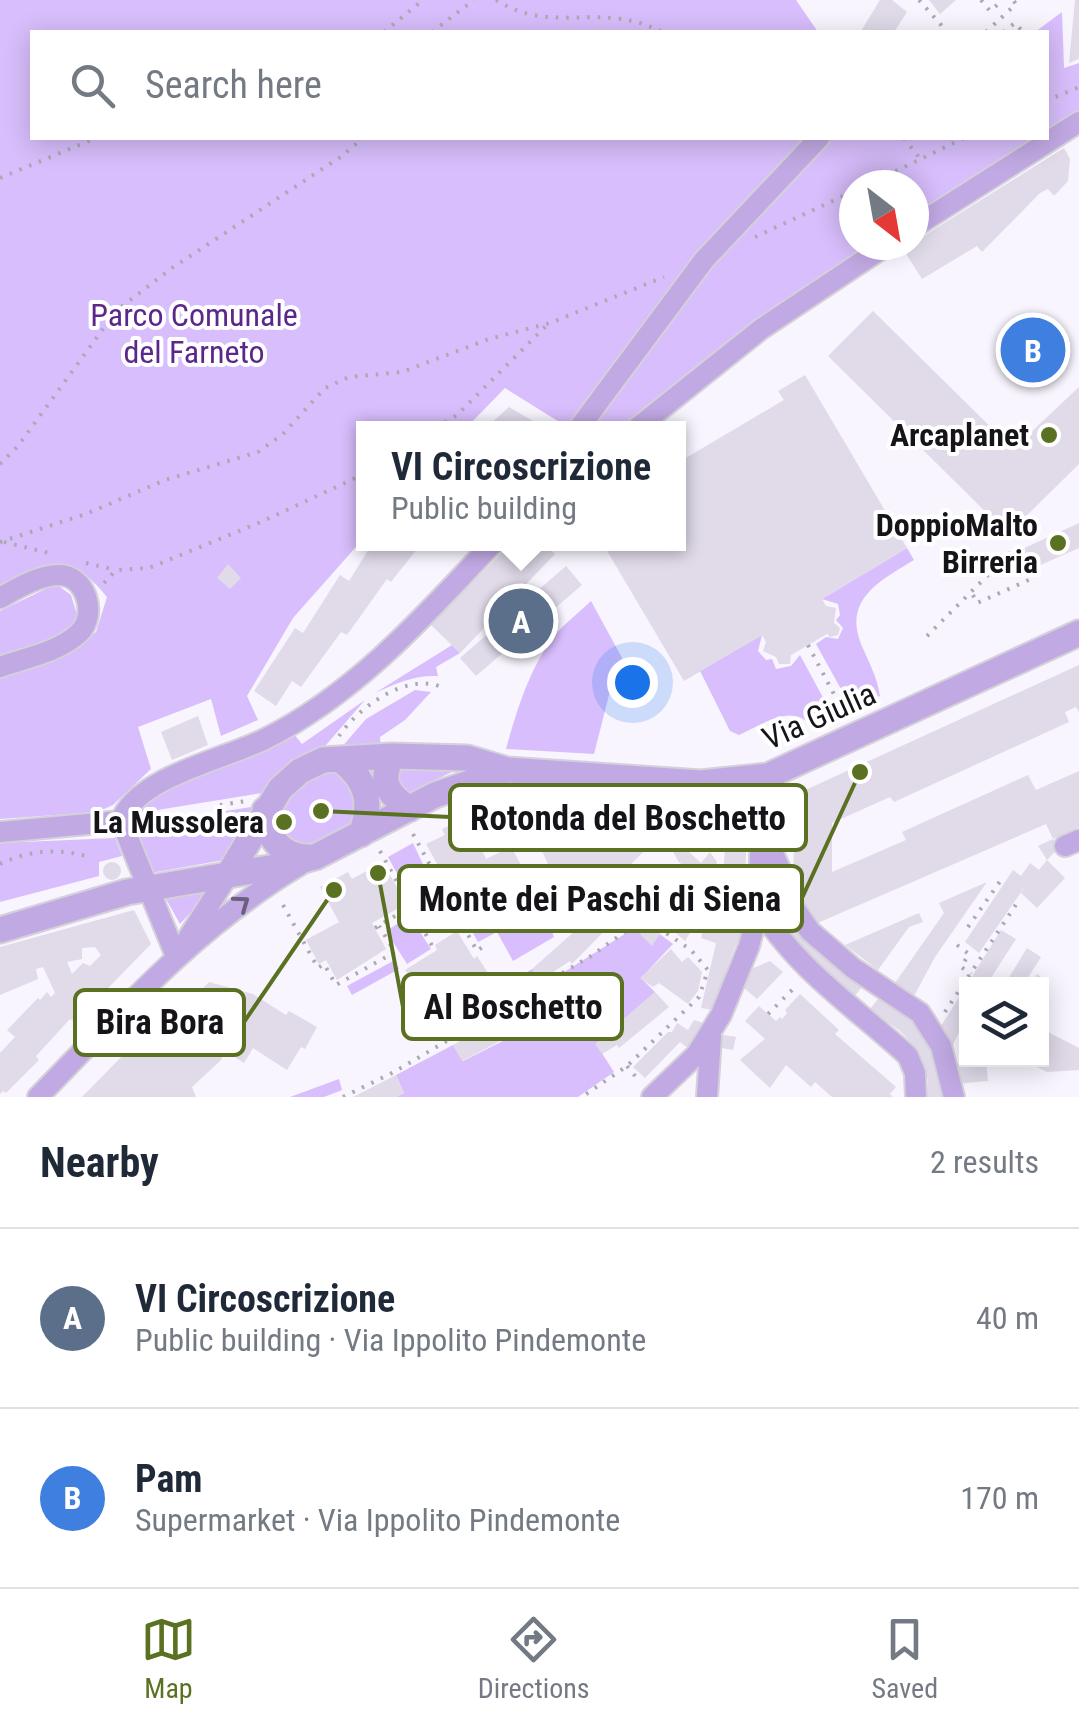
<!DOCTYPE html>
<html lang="en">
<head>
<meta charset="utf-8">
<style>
	body { margin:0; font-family:"Roboto Condensed",sans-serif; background:#f2f2f3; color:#1f2937 }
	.controls { position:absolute; right:30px; bottom:30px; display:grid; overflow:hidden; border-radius:0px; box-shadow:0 5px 25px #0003 }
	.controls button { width:90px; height:90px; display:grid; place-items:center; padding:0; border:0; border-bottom:2px solid #e0e1e3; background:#fff; color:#1f2937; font:50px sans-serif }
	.compass { position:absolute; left:839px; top:170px; width:90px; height:90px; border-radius:50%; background:#fff; box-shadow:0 5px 25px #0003; rotate:149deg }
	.you { position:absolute; left:632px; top:682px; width:35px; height:35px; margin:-25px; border:8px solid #fff; border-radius:50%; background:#1a73e8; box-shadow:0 0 0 15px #1a73e833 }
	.badge { display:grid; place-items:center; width:65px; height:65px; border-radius:50%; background:#5a7121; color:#fff; font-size:32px; font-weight:700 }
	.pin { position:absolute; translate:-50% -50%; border:5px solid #fff; box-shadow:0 2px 10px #0006 }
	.popup { position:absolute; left:356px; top:421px; width:330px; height:130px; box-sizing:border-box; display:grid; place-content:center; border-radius:0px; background:#fff; filter:drop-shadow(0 2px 8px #0005); font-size:32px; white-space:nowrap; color:#747a83 }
	.popup b { font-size:38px; color:#1f2937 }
	.popup::after { content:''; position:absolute; left:50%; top:100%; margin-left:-20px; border:20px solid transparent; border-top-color:#fff }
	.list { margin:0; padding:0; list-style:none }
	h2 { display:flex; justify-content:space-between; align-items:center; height:130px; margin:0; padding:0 40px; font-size:42px }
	h2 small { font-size:32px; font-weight:400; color:#747a83 }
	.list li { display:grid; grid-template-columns:65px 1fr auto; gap:30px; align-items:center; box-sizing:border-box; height:180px; padding:0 40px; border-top:2px solid #e0e1e3 }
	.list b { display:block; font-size:38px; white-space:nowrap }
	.list p { margin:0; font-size:32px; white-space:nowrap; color:#747a83 }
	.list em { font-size:32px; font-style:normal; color:#747a83 }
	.icon { flex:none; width:55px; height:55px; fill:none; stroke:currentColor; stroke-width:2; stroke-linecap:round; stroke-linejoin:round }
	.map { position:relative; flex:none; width:1079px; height:1097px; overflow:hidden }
	.search { position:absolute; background:#fff; box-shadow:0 5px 25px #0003; left:30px; right:30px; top:30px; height:110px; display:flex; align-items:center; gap:25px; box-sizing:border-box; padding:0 35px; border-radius:0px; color:#747a83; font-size:38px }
	.sheet { height:490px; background:#fff }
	nav { display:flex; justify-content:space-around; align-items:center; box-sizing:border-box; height:140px; border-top:2px solid #e0e1e3; background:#fff; font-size:28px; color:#747a83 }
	nav a { display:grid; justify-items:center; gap:5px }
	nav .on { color:#5a7121 }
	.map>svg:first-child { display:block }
</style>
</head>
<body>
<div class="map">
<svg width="1079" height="1097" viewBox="0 0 1079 1097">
	<rect width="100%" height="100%" fill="#f8f5fe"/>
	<path fill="#d8befc" d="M0,0h796l22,32h-786v106h1011l-129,82v-35h-60v60h21l-131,84 -123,99h-52l-64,-40 -39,40h-102l-1,111 -70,79 -46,78 11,24 -37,16 -10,-37 -73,28 13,42 -38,36 -16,7 -97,7v-141l64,-23 32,-23 11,-35c-36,-45 -59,-35 -107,-12z
		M1062,12l2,56 15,-5v51l-32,21 -1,-103h-11z
		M907,548l7,12c-33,20 -71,39 -53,84 8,19 16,32 19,52l-28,13 -36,-65 10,-7 12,2 5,-11 -7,-8 4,-5 -2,-11 -16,-5z
		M56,584l15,11 7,23 -15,16 -63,22v-45z
		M591,601l36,66 -16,20 -17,67 -88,-5c11,-39 24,-83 50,-115 10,-12 24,-22 35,-33z
		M762,635l-4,16 8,9 6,-1 4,10 15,-3 9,-11 34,63 -22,10c-18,-27 -50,-3 -73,7l-9,-4 -30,-60z
		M452,645l8,8 -24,14 2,9c-23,-1 -42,7 -63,17z
		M415,690l16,2 -26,28 -25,17 1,11 -41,1 26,-30z
		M365,700l-45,52 -39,22 -19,19 -129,21c29,-34 117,-62 160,-81l9,11z
		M467,765l-64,30 -9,-26z
		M336,771l22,14 -4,37 -43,24 -22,-1 -15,-25c16,-27 28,-44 62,-49z
		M559,801l1,4 -33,14 -8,-17z
		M257,806l-33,54 -73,13 -17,-41 77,-12 2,-7z
		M498,806l14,33 -24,10 -16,-35z
		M115,838l7,18 -23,6v14l-99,26v-59z
		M413,843l15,32 -23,13 -17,-31z
		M214,887l-34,37 -14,-25z
		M538,895l16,42 -41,24 -16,-29 -19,10 -18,-32 26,-13 12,25 21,-11 -3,-6z
		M410,916l21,33 -24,15 -21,-33z
		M644,922l29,22 -32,34 14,14 -59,52 18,28 -36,25h-182l8,-4 -8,-18 57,-30 10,16 94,-47 -17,-27z
		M395,960l4,9 -47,26 -5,-9z
		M532,969l9,11 -41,23 -7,-11z
		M489,994l7,12 -47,27 -7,-12z
		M339,1079l3,11 -18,7h-34z"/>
	<path fill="#e0dae9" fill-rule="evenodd" d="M880,0h12l15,12 -13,20 -33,-1z
		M929,0h27l-16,14z
		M1075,0h4v59l-10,4z
		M1064,148l6,11 -2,22 -14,15 -6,-7 -8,4 -58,59 -5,-6 -55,33 -19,-30 11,-4v-3z
		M873,311l140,138 66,-62v77l-71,70 -180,-178z
		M805,375l102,173 -85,51 4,7 10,2 -2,15 6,5 -2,7 -8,2 -3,-3 -36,21 -1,9h-11l-3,-7 -13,-6 3,-9 -4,-7 -78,46 -81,-137h76v-82l105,-62 -6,-9z
		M509,407l24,14 -4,7h-43z
		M1079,523v25l-52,23 -9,-20z
		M372,544h49l-30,38 -4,-3 -40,56 -6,-3 -40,55 -9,-6 -16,25 -22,-15 41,-63 8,5 37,-58 9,6z
		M510,544h35l10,10 -95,99 -29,-28z
		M228,564l13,14 -11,11 -13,-11z
		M566,566l16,19 -106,91 -16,-18z
		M1079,665v47l-3,-5 -11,5 4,10 -175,80 -4,-5 -58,26v49l74,-32 -4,-8 126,-57 8,15 43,-19v56l-26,12 -7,-15 -233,101 -20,-21 1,-70h-4v-37z
		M198,716l10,29 -36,15 -11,-28z
		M622,799l76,8 1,4 48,2 -3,117 -10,19 -21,61 -12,-2 15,-65 -15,-5 6,-29h13l2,-20 7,-1 2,-12 -8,3 4,-63h-12l1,27 -10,1 -17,8 12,11 9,-11 7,10 -4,17 -6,8 -29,-26 -11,-21 -21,9 -73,74 -41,-96 38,-17 51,3z
		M466,818l20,41 25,-12 27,48 -22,10 3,6 -21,11 -19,-38 -24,12 -29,-52 19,-9 -3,-6z
		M1053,839l6,8 -12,13 -9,-14z
		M1047,860l18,18 -28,30 -16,-15 7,-11 -49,71 -14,-11 48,-72 8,6 9,-13 9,7z
		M103 871a9 9 0 1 1 18 0a9 9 0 1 1-18 0Z
		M383,862l23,42 -34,19 14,26 -49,31 -11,-20 -7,4 -13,-24 33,-18 -19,-35 28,-15 4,7z
		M637,876l12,15 -17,18 6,6 -7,7 -9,-9 -50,51 -2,-3 -29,19 -9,-11z
		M778,881l87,102 -11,14 -54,-41 -28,-45 -2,-26z
		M987,882l-52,75 -21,39 -19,-13 49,-70 -5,-10z
		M134,910l17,34 -76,78 -5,-3 -34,37 3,4 -33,33 -3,-2 -3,3v-41l15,-16 -8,-7 31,-32 2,2 7,-8 4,5 4,-4 -12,-26 -7,2 2,10 -38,16v-48zM95,947l6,8 -11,11 -7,-3 -11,11 -5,-12 15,-3v-11z
		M674,910l21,15 -10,16 -19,-17z
		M919,913l4,9 -14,5 -31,43 -33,-25z
		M647,925l13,9 -8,12 -12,-12z
		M1001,930l15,9 -29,45h-21v34l-13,27 -17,-11z
		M457,931l17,28 3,-3 13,20 -32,20 4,6 -22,14 -35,-46 32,-20 -2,-5z
		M1027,948l14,9 -17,27h-19z
		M671,949l11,13 6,-5 14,15 -4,19 -10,13 -29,-21 -6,4 -13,-9z
		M770,961l13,11 -26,27 -13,-11 7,-19z
		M1037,974l9,7 -2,3h-13z
		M209,982l44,12 33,21 3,-4 28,16 -12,22 -4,-2 -14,23 -34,-22 -9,15 -20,-13 -3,10 -29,27 4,10h-114l99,-101 8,7z
		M540,987l18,27 -18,8 -14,-25z
		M655,992l14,15 -50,41 -2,-3 -15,9 -7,-10z
		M800,994l39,36 -4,4 61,53 -6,7 3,3h-61l-17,-15 -4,5 -25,-22 -16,23 -30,-28 25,-21 -20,-18 14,-15 17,15 4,-4 2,2 5,-6 -2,-3z
		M881,995l27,18 27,34 12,50h-20l1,-17 -9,-29 -19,-20 -30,-22z
		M520,1007l7,20 -65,34 -9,-16z
		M694,1020l12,4 -14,27 -12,-9 -35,36 -12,-11 35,-35h4l5,-9 11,7z
		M1048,1032l31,16v22l-32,2 -16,-8 2,-4h9v-16z
		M717,1034l19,3 -3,13 -18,-3z
		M986,1061l2,20 -32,3 -2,-20z
		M396,1075l8,18 -8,4h-43z"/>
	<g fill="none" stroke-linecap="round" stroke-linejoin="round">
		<g stroke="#d4d1d9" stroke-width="24">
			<path id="minor" d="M914,227l165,-105
				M579,428l125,-168 115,-122
				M637,428l124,-99 126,-84
				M0,598c18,-10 37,-22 58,-23 28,-1 40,40 21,58 -20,19 -54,25 -79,34
				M0,832l121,-11
				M767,840l17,38 4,21 22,32 43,37 67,45 21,33 13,51
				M1065,846l14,-6
				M759,907c36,61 98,102 149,149l7,17 1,24
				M188,938l42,-66
				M176,956l-55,-135c15,-44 104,-62 144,-82 90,-45 160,-123 227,-195
				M38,1097c82,-84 159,-171 262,-232
				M652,1097l44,-42 25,-40 28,-69 10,-39 1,-52 7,-15 1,-64
				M707,1097l4,-60"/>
		</g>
		<g stroke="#d4d1d9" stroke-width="29">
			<path id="tertiary" d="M392,756c-13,26 -5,37 17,53
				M341,760c26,20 32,43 20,74
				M265,810c1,26 16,48 45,47
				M230,872l50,-83 20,-18 23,-11 69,-4 75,2 40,12 194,13 67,-7 311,-143
				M0,930l127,-38 154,-26 34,-9 120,-62 72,-25"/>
		</g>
		<path stroke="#aca9b1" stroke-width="4" stroke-dasharray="2.5 8" stroke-linecap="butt" d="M496,0c58,36 103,0 166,32
			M919,0l23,26
			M981,0l9,11 13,-11
			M384,32l39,-32
			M432,32l42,-32
			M986,32l30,-28 -3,-4
			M1003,32l12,-9 8,9
			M1046,101l33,-14
			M904,138l17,22
			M0,178l96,-40
			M867,185l97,-47
			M755,237l99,-46
			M436,428l21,-13 89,-89
			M0,464l18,-18 98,-135 56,-43 170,-112 21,-18
			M0,542l86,-28 79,-34 93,-28 25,-18 42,-46 24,-11 53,-5 87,-33 61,-16 114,-46
			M4,542l49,12
			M86,563l30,7
			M104,583l12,-13 33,-2 112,-46 103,-48
			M973,595l4,8 54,-24
			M927,636l89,-89
			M808,645l38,72
			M339,736c19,-28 65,-62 100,-50
			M220,805l26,-4
			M413,834l64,117 7,-5
			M380,851l55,100
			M0,864c29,-14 59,-16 90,-7
			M411,904l31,-17
			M283,905l35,63 6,-4 12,21 59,-33 -16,-26
			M452,907l30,-17
			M968,927l33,-47
			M375,928l35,-21
			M957,945l12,9 -8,13 10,7
			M486,986l15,22
			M945,1012l72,-109
			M768,1014l28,-28
			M627,1066l13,16
			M343,1097l51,-25 197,-116 53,-38 47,32 17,20 -9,27 -72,69 -45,31"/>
		<use href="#minor" stroke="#c1a9e3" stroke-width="20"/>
		<use href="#tertiary" stroke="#c1a9e3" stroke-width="25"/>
	</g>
	<defs><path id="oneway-chevron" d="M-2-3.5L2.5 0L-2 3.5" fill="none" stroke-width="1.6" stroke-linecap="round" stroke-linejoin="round" transform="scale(2.5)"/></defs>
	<use stroke="#6c5e7e" href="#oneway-chevron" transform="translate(242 903) rotate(-36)"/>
	<g fill="#5a7121" stroke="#fff" stroke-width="4">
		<circle cx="1049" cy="435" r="10"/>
		<circle cx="1058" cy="543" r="10"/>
		<circle cx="284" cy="822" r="10"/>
	</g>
	<g text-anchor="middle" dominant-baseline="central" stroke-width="8" stroke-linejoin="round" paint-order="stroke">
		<g font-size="32" fill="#5b278b" stroke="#fff">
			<text x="194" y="315">Parco Comunale<tspan x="194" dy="37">del Farneto</tspan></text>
		</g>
		<g font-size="32" font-weight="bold" fill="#161419" stroke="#fff" text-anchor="end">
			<text x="1029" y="435">Arcaplanet</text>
			<text x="1038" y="525">DoppioMalto<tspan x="1038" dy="37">Birreria</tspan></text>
			<text x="264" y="822">La Mussolera</text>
		</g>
		<g font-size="32" fill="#161419" stroke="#fff">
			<text transform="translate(819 716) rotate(-24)">Via Giulia</text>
		</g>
	</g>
	<path fill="none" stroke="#5a7121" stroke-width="4" d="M321 811L450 817M860 772L802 898M378 873L403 1007M334 890L244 1022"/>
	<g fill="#5a7121" stroke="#fff" stroke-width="4">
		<circle cx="321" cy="811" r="10"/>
		<circle cx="860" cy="772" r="10"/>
		<circle cx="378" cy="873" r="10"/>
		<circle cx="334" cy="890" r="10"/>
	</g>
	<g fill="#fff" stroke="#5a7121" stroke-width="4">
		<rect x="450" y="785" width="356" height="65" rx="10"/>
		<rect x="399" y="866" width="403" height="65" rx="10"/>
		<rect x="403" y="974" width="219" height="65" rx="10"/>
		<rect x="75" y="990" width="169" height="65" rx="10"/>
	</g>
	<g font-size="35" text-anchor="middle" font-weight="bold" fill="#161419">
		<text x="628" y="830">Rotonda del Boschetto</text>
		<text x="600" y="911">Monte dei Paschi di Siena</text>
		<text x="513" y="1019">Al Boschetto</text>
		<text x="160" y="1034">Bira Bora</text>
	</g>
</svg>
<div class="controls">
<button><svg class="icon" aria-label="layers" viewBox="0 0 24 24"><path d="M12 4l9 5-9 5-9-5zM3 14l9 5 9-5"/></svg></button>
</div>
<svg class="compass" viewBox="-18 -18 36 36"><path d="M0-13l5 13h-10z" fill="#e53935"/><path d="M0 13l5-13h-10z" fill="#747a83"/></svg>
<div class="you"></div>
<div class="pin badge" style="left:521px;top:621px;background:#5c6f8a">A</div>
<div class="popup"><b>VI Circoscrizione</b>Public building</div>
<div class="pin badge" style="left:1033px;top:350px;background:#3f7fe0">B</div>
<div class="search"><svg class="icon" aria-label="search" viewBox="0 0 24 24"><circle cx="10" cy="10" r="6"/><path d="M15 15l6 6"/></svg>Search here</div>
</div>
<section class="sheet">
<h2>Nearby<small>2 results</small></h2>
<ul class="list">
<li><span class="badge" style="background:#5c6f8a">A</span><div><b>VI Circoscrizione</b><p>Public building · Via Ippolito Pindemonte</p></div><em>40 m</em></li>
<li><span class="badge" style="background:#3f7fe0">B</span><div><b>Pam</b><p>Supermarket · Via Ippolito Pindemonte</p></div><em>170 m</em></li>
</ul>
</section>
<nav>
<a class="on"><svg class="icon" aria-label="map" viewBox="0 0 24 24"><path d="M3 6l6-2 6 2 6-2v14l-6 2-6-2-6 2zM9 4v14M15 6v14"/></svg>Map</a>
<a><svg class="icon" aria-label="directions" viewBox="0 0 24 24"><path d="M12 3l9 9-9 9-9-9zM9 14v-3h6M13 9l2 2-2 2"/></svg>Directions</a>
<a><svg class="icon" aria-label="saved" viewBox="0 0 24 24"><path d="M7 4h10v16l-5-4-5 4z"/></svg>Saved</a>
</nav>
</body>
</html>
